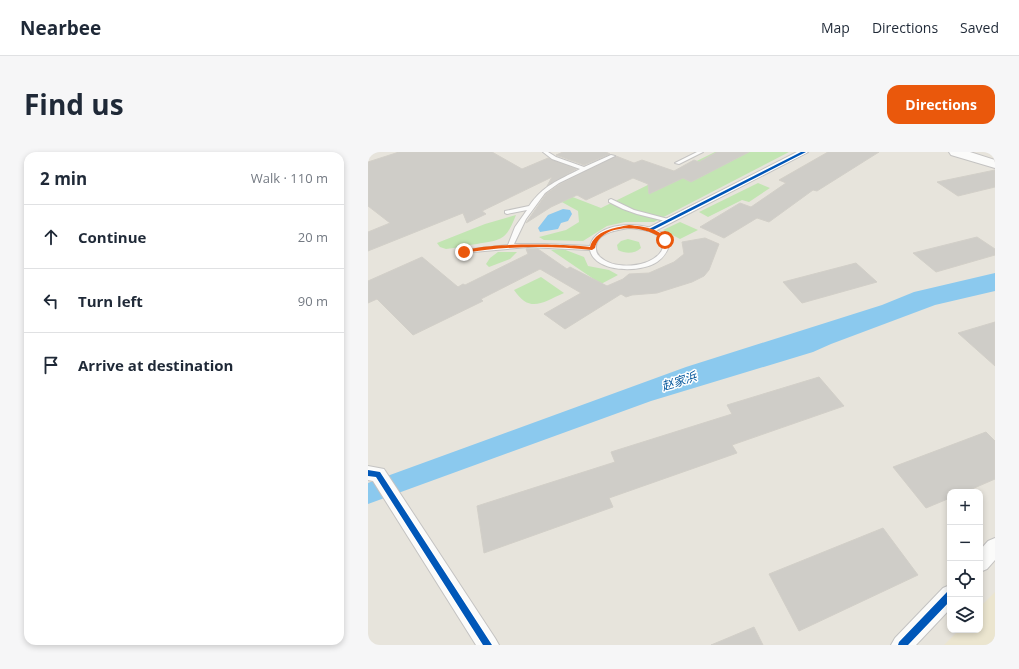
<!DOCTYPE html>
<html lang="en">
<head>
<meta charset="utf-8">
<style>
	body { margin:0; font-family:"Open Sans","Noto Sans SC",sans-serif; background:#f6f6f7; color:#1f2937 }
	.controls { position:absolute; right:12px; bottom:12px; display:grid; overflow:hidden; border-radius:8px; box-shadow:0 2px 6px #0003 }
	.controls button { width:36px; height:36px; display:grid; place-items:center; padding:0; border:0; border-bottom:1px solid #e0e1e3; background:#fff; color:#1f2937; font:20px sans-serif }
	.stop { position:absolute; width:12px; height:12px; margin:-9px; border:3px solid #ea580c; border-radius:50%; background:#fff }
	.stop.end { background:#ea580c; border-color:#fff; box-shadow:0 1px 4px #0008 }
	.list { margin:0; padding:0; list-style:none }
	h2 { display:flex; justify-content:space-between; align-items:center; height:52px; margin:0; padding:0 16px; font-size:17px }
	h2 small { font-size:13px; font-weight:400; color:#747a83 }
	.list li { display:grid; grid-template-columns:26px 1fr auto; gap:12px; align-items:center; box-sizing:border-box; height:64px; padding:0 16px; border-top:1px solid #e0e1e3 }
	.list b { display:block; font-size:15px; white-space:nowrap }
	.list em { font-size:13px; font-style:normal; color:#747a83 }
	.icon { flex:none; width:22px; height:22px; fill:none; stroke:currentColor; stroke-width:2; stroke-linecap:round; stroke-linejoin:round }
	.map { position:relative; flex:none; width:627px; height:493px; overflow:hidden; border-radius:12px }
	header { display:flex; align-items:center; gap:24px; box-sizing:border-box; height:56px; padding:0 20px; background:#fff; border-bottom:1px solid #e0e1e3 }
	header strong { font-size:19px }
	nav { display:flex; gap:22px; margin-inline-start:auto; font-size:14px }
	.intro { display:flex; align-items:center; justify-content:space-between; box-sizing:border-box; height:96px; padding:0 24px }
	h1 { margin:0; font-size:28px }
	.button { padding:10px 18px; border-radius:12px; background:#ea580c; color:#fff; font-size:14px; font-weight:700 }
	main { display:flex; gap:24px; padding:0 24px }
	aside { flex:1; background:#fff; border-radius:12px; box-shadow:0 2px 6px #0003 }
	.map>svg:first-child { display:block }
</style>
</head>
<body>
<header>
<strong>Nearbee</strong>
<nav><a>Map</a><a>Directions</a><a>Saved</a></nav>
</header>
<div class="intro"><h1>Find us</h1><a class="button">Directions</a></div>
<main>
<aside>
<h2>2 min<small>Walk · 110 m</small></h2>
<ul class="list">
<li><svg class="icon" aria-label="ahead" viewBox="0 0 24 24"><path d="M12 20V5M6 11l6-6 6 6"/></svg><div><b>Continue</b></div><em>20 m</em></li>
<li><svg class="icon" aria-label="left" viewBox="0 0 24 24"><path d="M17 20v-9H6M10 6l-5 5 5 5"/></svg><div><b>Turn left</b></div><em>90 m</em></li>
<li><svg class="icon" aria-label="arrive" viewBox="0 0 24 24"><path d="M6 21V4h12l-3 4 3 4H6"/></svg><div><b>Arrive at destination</b></div></li>
</ul>
</aside>
<div class="map">
<svg width="627" height="493" viewBox="0 0 627 493">
	<rect width="100%" height="100%" fill="#e7e4dc"/>
	<path fill="#ebe5cf" d="M627,440v53h-51l15,-15h21v-23z"/>
	<path fill="#c2e5b2" d="M347,0h74l-135,70h-29l-18,4 -24,15 -39,-1 -5,-3 27,-7 13,-8 -1,-11 -27,-15 6,-5 44,17z
		M390,31l12,5 -21,14 -7,-2 -34,17 -9,-5z
		M148,63c-10,25 -13,25 -39,29 -10,1 -21,4 -31,5l-6,-2 -3,-4 48,-19z
		M312,70l18,8 -18,9 -17,-9z
		M260,87l11,3 2,6c-7,6 -15,6 -23,2l-1,-5 4,-4z
		M195,97l21,8 4,9 21,4 9,5 -17,9 -50,-34z
		M130,100h19l-7,7 -21,8 -3,-3 4,-6z
		M173,125l23,16c-21,9 -34,21 -50,-3z"/>
	<path fill="#8bc9ee" d="M195,57l7,1 2,4 -4,7 -7,2 -3,6 -18,3 -2,-4 10,-13z
		M627,121v18l-60,14 -104,39 -18,8 -162,49 -283,103v-21l318,-116 196,-62 32,-13z"/>
	<path fill="#cfcdc8" stroke="#d2cfc8" d="M31,0h93l30,17 26,-11 28,11 -29,17 5,-9 -70,34 4,3 -19,9 -4,-10 -95,38v-19l22,-9 -22,-17v-44z
		M195,0h43l4,2 -26,11 -28,-10z
		M349,0h32l-58,30 -8,-4 -34,16 -1,-10 -15,-6 -47,22 -9,-5 -26,12 -25,16 20,-29 14,-10 56,-28 18,7 8,-3 32,11 20,-11 5,2z
		M460,0h51l-62,39 -4,-1 -44,32 -12,-4 -33,20 -24,-11 40,-24 11,4 35,-24 -7,-3z
		M627,18v17l-37,9 -21,-14z
		M609,85l18,12v6l-59,17 -23,-19z
		M337,86l14,6 -10,26 -5,6 -12,6 -35,11 -25,2 -6,2 -5,-3 -56,35 -21,-15 37,-21 -41,-24 -59,30 2,2 -70,34 -36,-36 -9,4v-22l54,-24 36,30 5,-3 2,1 63,-31 -2,-5h12l29,20 3,-2 37,19 16,-7 6,-5 20,-1 25,-11 10,-8 -2,-12z
		M488,111l21,19 -75,21 -19,-21z
		M627,170v44l-37,-33z
		M451,225l25,29 -112,39 5,8 -128,45 4,9 -129,46 -7,-47 138,-44 -4,-10 121,-38 -5,-9z
		M618,280l9,9v38l-30,13h-15v6l-24,10 -33,-41z
		M515,376l35,47 -119,56 -30,-57z
		M386,475l9,18h-52z"/>
	<g fill="none" stroke-linecap="round" stroke-linejoin="round">
		<g stroke="#c4c3c2" stroke-width="2">
			<path id="lane" d="M175,0h5l8,5 28,10 27,-12 4,1 -56,27 -14,10 -19,26 -12,25h30l46,2c6,-24 50,-25 68,-15 3,1 6,3 8,5 2,2 2,6 4,8 -3,8 -6,13 -13,18 -16,11 -62,11 -67,-12l-62,-3 -66,6v-2l2,-1 44,-5 7,-18 12,-17 -20,4 -2,-1v-2l24,-5c15,-21 28,-25 51,-37l-28,-10zM261,76c14,2 28,1 35,16 -1,3 -2,7 -4,9 -12,15 -46,17 -60,4 -2,-2 -4,-4 -4,-8 -2,-16 21,-19 33,-21z
				M329,0h6l-24,12 -4,-1z
				M243,47l23,11 38,10 -3,2 -32,-8 -14,-5 -14,-7v-2z"/>
		</g>
		<g stroke="#c4c3c2" stroke-width="2">
			<path id="street" d="M429,0h11l-153,79h-8l-1,-2z
				M0,314l16,3 111,169 4,7h-23l-103,-164 -5,-1z
				M627,386v22l-8,9 -7,3v-22l8,-9z
				M582,433v24l-34,36h-25l4,-7 48,-50z"/>
		</g>
		<g stroke="#c4c3c2" stroke-width="2">
			<path id="secondary" d="M581,0h21l25,8v8l-44,-13z"/>
		</g>
		<use href="#lane" fill="#fbfbfa" fill-rule="evenodd"/>
		<use href="#street" fill="#fbfbfa" fill-rule="evenodd"/>
		<use href="#secondary" fill="#fbfbfa" fill-rule="evenodd"/>
		<g stroke="#fff" stroke-width="2">
			<path id="cycleway" d="M433,0h5l-153,78 -4,-1z
				M0,318l12,2 112,173h-9l-107,-168 -8,-1z
				M582,439v10l-42,44h-10l1,-3 48,-50z"/>
		</g>
		<use href="#cycleway" fill="#0057b8" fill-rule="evenodd"/>
	</g>
	<path fill="#ea580c" d="M261,73c15,2 28,2 39,15l-4,1c-16,-17 -63,-19 -69,7l-3,2c-42,-5 -86,-4 -128,3l-2,-1c17,-10 106,-8 128,-5 5,-17 25,-19 39,-22z"/>
	<g text-anchor="middle" dominant-baseline="central" stroke-width="3" stroke-linejoin="round" paint-order="stroke">
		<g font-size="12" font-style="italic" fill="#06589d" stroke="#fff">
			<text transform="translate(311 229) rotate(-18)">赵家浜</text>
		</g>
	</g>
</svg>
<div class="controls">
<button>+</button>
<button>−</button>
<button><svg class="icon" aria-label="locate" viewBox="0 0 24 24"><circle cx="12" cy="12" r="6"/><path d="M12 2v4M12 18v4M2 12h4M18 12h4"/></svg></button>
<button><svg class="icon" aria-label="layers" viewBox="0 0 24 24"><path d="M12 4l9 5-9 5-9-5zM3 14l9 5 9-5"/></svg></button>
</div>
<div class="stop" style="left:297px;top:88px"></div>
<div class="stop end" style="left:96px;top:100px"></div>
</div>
</main>
</body>
</html>
